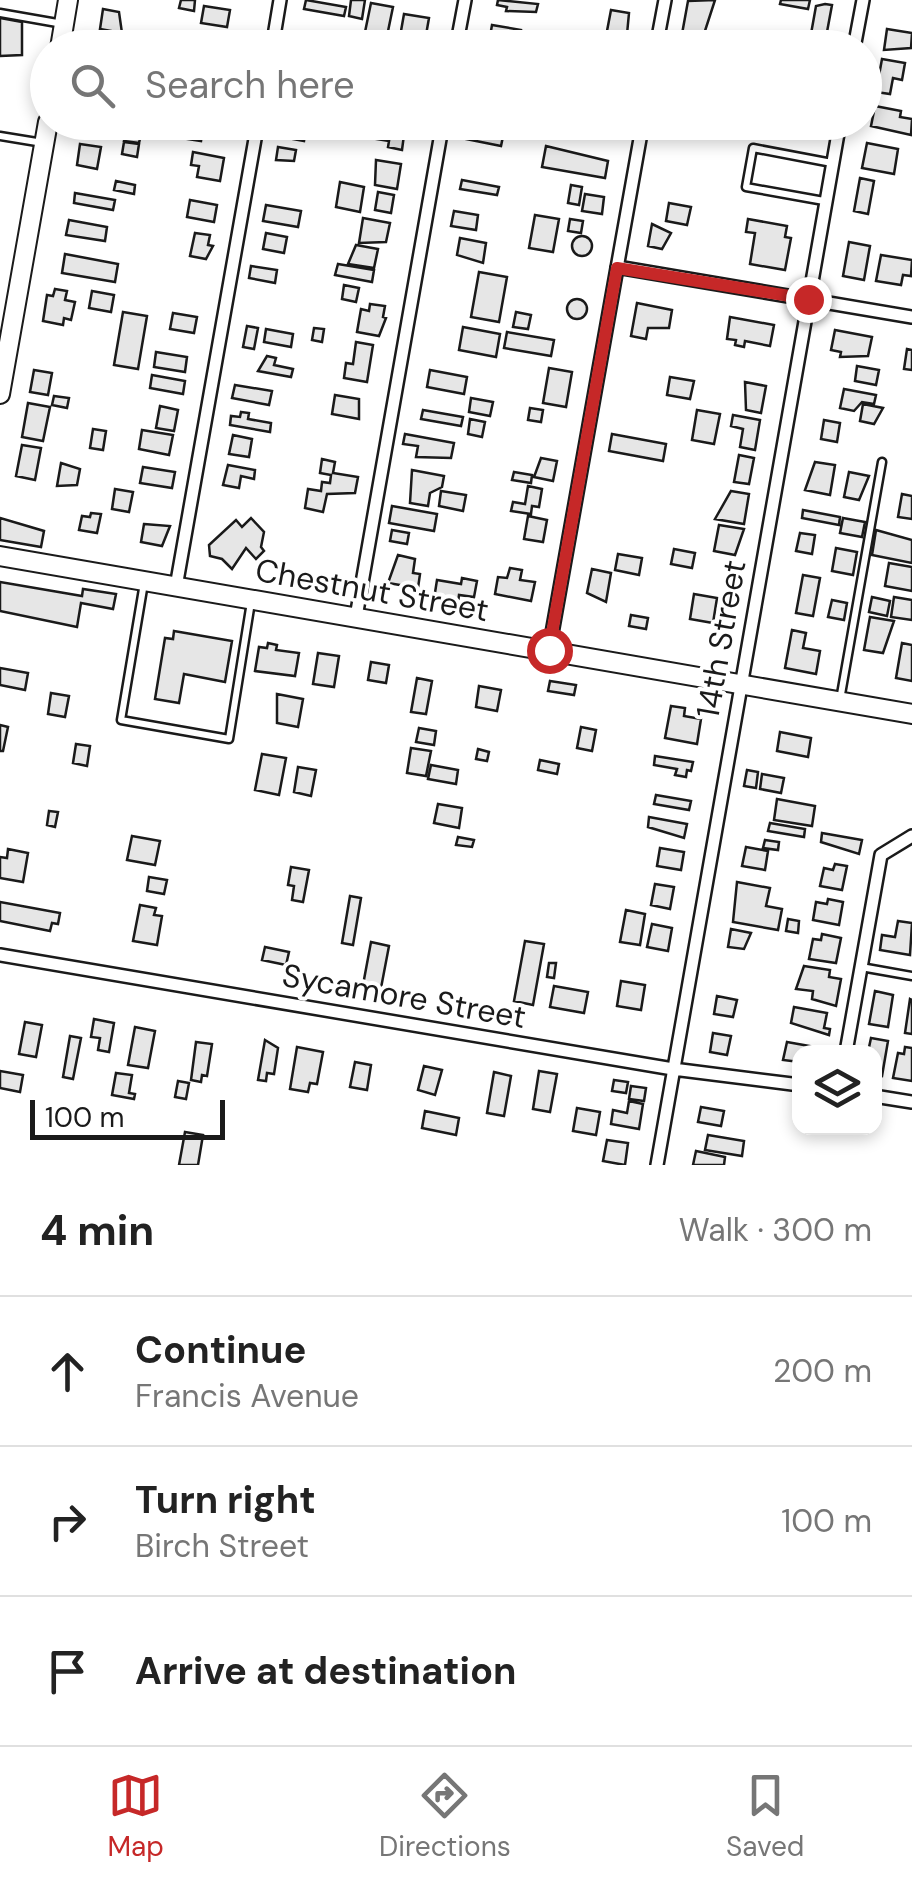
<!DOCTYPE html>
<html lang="en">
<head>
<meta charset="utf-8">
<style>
	body { margin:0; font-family:"DM Sans",sans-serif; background:#f6f6f6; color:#222 }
	.controls { position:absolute; right:30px; bottom:30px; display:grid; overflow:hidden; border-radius:20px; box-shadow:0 5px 15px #0003 }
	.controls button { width:90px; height:90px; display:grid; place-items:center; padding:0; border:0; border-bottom:2px solid #e0e0e0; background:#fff; color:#222; font:50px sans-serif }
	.scale { position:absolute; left:30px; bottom:25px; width:195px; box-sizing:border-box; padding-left:10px; border:5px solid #1a1a1a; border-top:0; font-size:28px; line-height:35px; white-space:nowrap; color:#1a1a1a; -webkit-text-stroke:8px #fff; paint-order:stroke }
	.stop { position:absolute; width:30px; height:30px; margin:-22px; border:8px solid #c62828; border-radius:50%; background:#fff }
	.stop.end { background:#c62828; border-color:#fff; box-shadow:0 2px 10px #0008 }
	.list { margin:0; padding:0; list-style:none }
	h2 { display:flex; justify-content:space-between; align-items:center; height:130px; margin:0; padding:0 40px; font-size:42px }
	h2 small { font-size:32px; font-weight:400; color:#767676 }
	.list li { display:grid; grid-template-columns:65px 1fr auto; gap:30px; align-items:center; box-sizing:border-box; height:150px; padding:0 40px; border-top:2px solid #e0e0e0 }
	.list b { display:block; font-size:38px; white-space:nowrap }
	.list p { margin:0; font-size:32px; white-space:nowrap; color:#767676 }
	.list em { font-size:32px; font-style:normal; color:#767676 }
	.icon { flex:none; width:55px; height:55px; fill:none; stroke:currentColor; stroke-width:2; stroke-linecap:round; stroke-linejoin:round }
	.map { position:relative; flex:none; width:912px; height:1165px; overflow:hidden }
	.search { position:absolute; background:#fff; box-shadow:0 5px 15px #0003; left:30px; right:30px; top:30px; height:110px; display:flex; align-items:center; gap:25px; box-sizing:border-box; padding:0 35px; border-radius:55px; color:#767676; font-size:38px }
	.sheet { height:580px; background:#fff }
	nav { display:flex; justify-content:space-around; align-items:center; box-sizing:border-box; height:140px; border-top:2px solid #e0e0e0; background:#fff; font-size:28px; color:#767676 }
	nav a { display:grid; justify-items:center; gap:5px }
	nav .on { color:#c62828 }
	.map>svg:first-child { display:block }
</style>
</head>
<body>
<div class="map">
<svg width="912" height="1165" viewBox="0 0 912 1165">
	<rect width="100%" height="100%" fill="#fff"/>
	<path fill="#e6e6e6" stroke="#1a1a1a" stroke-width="2.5" d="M181,0h14l-1,11 -15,-3z
		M306,0l40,7 -2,9 -40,-7z
		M351,0h14l-3,19 -13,-3z
		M498,0l40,4 -2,8 -30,-1 1,-4 -10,-2z
		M715,0l-12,37 -21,-3 6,-33z
		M781,0h29l-2,9 -28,-5z
		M371,3l22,4 -6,29 -22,-4z
		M825,4l7,1 -8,43 -15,-3 7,-39z
		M204,6l26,4 -3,17 -26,-4z
		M103,9l16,3 3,21 -22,-4z
		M611,10l18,3 -2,21 -20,-3z
		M404,14l25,4 -3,17 -25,-4z
		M0,18l22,4v33l-22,1z
		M492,25l29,5 -1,10 -10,-2 -1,10h-21z
		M887,29l25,4 -1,15 -27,2z
		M300,34l25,4 -2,10h-25z
		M605,39l20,3 -1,6h-20z
		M98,41l23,4 -1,3h-23z
		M882,59l23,4 -3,17 -9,-2 -3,16 -14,-2z
		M875,106l26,5 -1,6 12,2 -1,16 -40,-9z
		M184,122h20l-3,19 -20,-3z
		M284,122h23l-3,19 -22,-4z
		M469,122l36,5 -4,19 -35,-7z
		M672,122h35l-1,8z
		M127,127l15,3 -3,13 -15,-2z
		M365,128l39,7 -2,15 -14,-3 1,-6 -25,-4z
		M124,142l15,2 -2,13 -15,-3z
		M867,143l31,6 -4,25 -32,-6z
		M80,144l21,3 -4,22 -20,-4z
		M546,146l62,15 -3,17 -63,-11z
		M278,147l18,3 -2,11 -18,-1z
		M193,152l31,6 -4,23 -23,-4 2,-11 -8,-1z
		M376,160l25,4 -4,25 -22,-4z
		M860,178l14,3 -6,33 -14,-3z
		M462,180l37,7 -2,8 -37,-6z
		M116,181l19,4 -1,9 -20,-4z
		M340,182l24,5 -4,25 -24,-5z
		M571,185l11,2 -3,18 -11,-2z
		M378,192l16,3 -3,18 -16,-3z
		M75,193l40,7 -2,10 -39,-7z
		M585,194l19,3 -2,17 -20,-3z
		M190,200l27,5 -3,17 -27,-5z
		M669,203l22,4 -4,18 -21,-4z
		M266,205l35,6 -3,16 -35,-6z
		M454,211l24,4 -2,15 -25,-4z
		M535,215l24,4 -6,33 -24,-4z
		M363,218l27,5 -4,19 -27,1z
		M570,219l13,2 -2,12 -13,-2z
		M748,219l39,7 -2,11 6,1 -6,32 -35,-6 5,-31 -9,-1z
		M69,220l38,7 -2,14 -39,-6z
		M652,224l19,9 -9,16 -14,-3z
		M195,233l15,2 -2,10 5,1 -7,13 -16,-3z
		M266,233l21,4 -3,16 -21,-4z
		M572 246a10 10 0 1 1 20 0a10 10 0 1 1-20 0Z
		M460,238l26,5 -3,20 -26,-8z
		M849,242l21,4 -6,34 -21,-4z
		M356,245l22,4 -4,19 -26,-4z
		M65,254l53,10 -3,18 -53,-9z
		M881,255l31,5 -1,16 -8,-1 -2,10 -25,-4z
		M338,264l36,6 -2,12 -37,-7z
		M251,266l26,4 -2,13 -26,-5z
		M479,272l28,5 -8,45 -28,-5z
		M344,285l15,3 -3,14 -14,-3z
		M55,289l12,2 -2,9 10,2 -4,18 -7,-2 -1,7 -20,-4 4,-26 6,1z
		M92,291l22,4 -3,17 -22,-4z
		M567 309a10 10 0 1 1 20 0a10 10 0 1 1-20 0Z
		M637,303l35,7 -3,18h-21l-2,11 -15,-3z
		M370,304l15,2 -2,11 3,1 -7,18 -22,-4 4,-23 8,2z
		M123,312l24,4 -9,53 -24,-4z
		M516,312l15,3 -3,14 -15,-2z
		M173,313l24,4 -3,16 -24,-4z
		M730,317l44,8 -4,21 -25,-5 -1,6 -9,-2 1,-5 -9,-1z
		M247,326l11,2 -4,21 -11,-2z
		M463,327l37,7 -4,23 -37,-7z
		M314,328l10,1 -2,13 -10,-2z
		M266,329l27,5 -2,13 -27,-5z
		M835,330l37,7 -4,19 -28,1 1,-5 -10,-2z
		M507,332l47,8 -3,16 -47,-8z
		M356,342l17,3 -6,37 -23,-4 2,-15 7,1z
		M907,349l5,1v20l-8,-1z
		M156,352l31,5 -2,15 -31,-5z
		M267,356l9,2 -2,7 19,4 -2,8 -33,-6z
		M857,366l22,4 -3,15 -21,-4z
		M549,368l23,4 -6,35 -23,-4z
		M34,370l18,3 -4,22 -18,-3z
		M430,370l37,7 -3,17 -37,-7z
		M152,375l33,6 -2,13 -33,-6z
		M670,377l24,4 -4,18 -23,-4z
		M745,382l21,4 -5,27 -15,-3z
		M235,385l37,6 -3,14 -37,-7z
		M844,389l32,6 -2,9 -12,-2 -8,9 -14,-3z
		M335,395l24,4v20l-27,-5z
		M54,396l15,2 -2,10 -15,-3z
		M471,398l22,4 -3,14 -21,-4z
		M28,403l22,4 -7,34 -21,-4z
		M863,404l20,4 -9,16 -14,-3z
		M160,406l18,4 -4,21 -18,-3z
		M530,408l13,2 -2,12 -13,-2z
		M423,410l40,7 -2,9 -40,-7z
		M697,410l23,4 -6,30 -22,-4z
		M241,412l8,1 -1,6 23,4 -1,9 -40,-7 1,-9 9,1z
		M733,415l27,5 -5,30 -15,-3 3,-18 -12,-3z
		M470,419l15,3 -3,15 -14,-3z
		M824,420l16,3 -3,19 -16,-3z
		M93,429l13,2 -3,19 -13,-2z
		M142,430l31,5 -4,20 -30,-6z
		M405,434l49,9 -3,15 -35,-1 2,-11 -15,-2z
		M612,434l54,10 -3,17 -54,-10z
		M233,435l19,4 -3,18 -20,-3z
		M22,445l19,3 -6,32 -19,-4z
		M739,455l15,3 -5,26 -15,-2z
		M541,458l16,3 -4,20 -19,-4z
		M322,459l13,3 -2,11 25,4 -3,16 -28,1 -4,18 -18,-4 3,-19 13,2 1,-9 8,1 1,-8 -11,-2z
		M815,462l20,3 -5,30 -25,-5z
		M61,463l19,6 -3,16 -20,1z
		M228,465l27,5 -1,9 -13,-3 -2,12 -16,-3z
		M143,467l32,5 -3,16 -32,-5z
		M412,470l32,6 -2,11 -12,6 -2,13 -18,-3z
		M514,472l18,3 -1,8 -19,-3z
		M849,472l20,4 -10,24 -15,-3z
		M528,486l14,3 -3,18 -7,-1 -1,8 -20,-3 2,-9 12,2z
		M115,489l18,3 -4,20 -17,-3z
		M441,491l25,4 -3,16 -24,-5z
		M731,491l18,3 -5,30 -29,-5z
		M902,494l10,2v23l-14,-2z
		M392,506l45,8 -3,17 -45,-8z
		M803,510l37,7 -1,8 -37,-7z
		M91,513l10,1 -4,19 -18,-3 3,-14 8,1z
		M528,516l19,4 -4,22 -19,-3z
		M0,518l44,13 -3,16 -41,-7z
		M251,518l13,14 -3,15 3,4 -8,8 -10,-11 -14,21 -10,-10 -12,-3 -1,-11 27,-25 6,7z
		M843,518l22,4 -3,15 -22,-4z
		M144,524l26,2 -8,20 -21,-4z
		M719,525l25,4 -9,26 -21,-4z
		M392,530l17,3 -2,11 -17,-3z
		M876,530l36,10v23l-40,-8z
		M800,533l15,2 -3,19 -16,-3z
		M836,548l21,4 -4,23 -21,-4z
		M674,549l21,4 -3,15 -21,-4z
		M618,554l24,4 -3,17 -24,-5z
		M398,555l17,4 -2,14 7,1 -2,14 -30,-5z
		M889,563l23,4v24l-27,-5z
		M510,568l12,2 -2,10 15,2 -4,19 -36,-7 3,-17 9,1z
		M592,569l19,4 -5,29 -19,-9z
		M803,575l17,3 -7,38 -17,-3z
		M462,578l15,3 -3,16 -15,-2 -1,8 -24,-4 3,-19 24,4z
		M0,582l82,14 1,-7 33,5 -3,15 -32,-6 -4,24 -77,-16z
		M694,594l23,4 -4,25 -23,-4z
		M872,597l18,4 -3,15 -18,-4z
		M894,597l18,3v20l-21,-3z
		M832,600l15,3 -3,17 -16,-3z
		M631,615l17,3 -2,11 -17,-3z
		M870,617l24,4 -11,32 -19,-3z
		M792,630l14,3 -3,15 17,3 -4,23 -31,-6z
		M174,631l58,10 -7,41 -41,-8 -5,29 -24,-4 10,-61 8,1z
		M268,643l9,2 -1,5 23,3 -4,23 -40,-5 4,-24 8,1z
		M902,643l10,2v36l-16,-3z
		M318,653l21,3 -5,31 -21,-3z
		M371,662l18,3 -3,18 -18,-3z
		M0,668l28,5 -3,17 -25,-5z
		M417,678l15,3 -6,33 -15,-2z
		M550,681l26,4 -2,10 -26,-4z
		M479,686l22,4 -4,21 -21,-4z
		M51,693l18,3 -4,21 -17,-3z
		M277,694l26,5 -5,28 -21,-4z
		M671,706l14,2 -1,8 17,3 -4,25 -32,-6z
		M0,725l8,2 -5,24h-3z
		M581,727l15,3 -4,21 -15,-3z
		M419,728l17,3 -2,14 -18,-3z
		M780,732l31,6 -3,19 -31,-6z
		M76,744l14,2 -3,20 -14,-3z
		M411,748l20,3 -5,25 -19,-3z
		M478,749l11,3 -2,9 -11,-2z
		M262,754l24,4 -7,37 -24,-5z
		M655,756l38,6 -2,9 -4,-1 -1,7 -11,-2 2,-6 -23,-4z
		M540,760l19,4 -2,10 -19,-4z
		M431,765l27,5 -2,14 -28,-5z
		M298,767l18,3 -5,26 -17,-4z
		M747,770l11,2 -2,16 -12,-2z
		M762,774l22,4 -3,15 -21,-4z
		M656,795l35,6 -2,9 -35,-6z
		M777,799l38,7 -3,20 -38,-6z
		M438,804l24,4 -3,20 -25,-5z
		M49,811l9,1 -3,15 -8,-2z
		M649,817l38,7 -3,14 -36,-11z
		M770,823l35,6 -1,8 -36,-6z
		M822,833l40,7 -3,14 -38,-12z
		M132,836l28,5 -5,24 -28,-5z
		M458,837l16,3 -2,7 -16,-2z
		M765,840l14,2 -1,8 -15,-2z
		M746,847l22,4 -3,19 -23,-4z
		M660,848l24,4 -3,18 -24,-4z
		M8,849l20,4 -5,29 -23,-4v-21l7,1z
		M835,864l12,2 -5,24 -22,-4 4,-18 9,2z
		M291,867l18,3 -6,32 -11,-2 2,-14 -6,-1z
		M149,877l18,3 -3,14 -17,-3z
		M737,882l33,6 -4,18 16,3 -4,21 -45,-8z
		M655,884l19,3 -4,22 -19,-4z
		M350,896l11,2 -8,47 -11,-2z
		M828,899l15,3 -4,23 -26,-5 3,-18 11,2z
		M0,902l60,11 -2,11 -6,-1 -2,8 -50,-10z
		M140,905l16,3 -2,7 8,1 -5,29 -24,-4z
		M626,910l19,4 -5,31 -20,-3z
		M788,919l11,2 -1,12 -12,-2z
		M898,921l14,2 -2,32 -30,-5 2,-15 13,2z
		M652,924l20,4 -4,23 -21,-4z
		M731,929l20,4 -7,16 -16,-2z
		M822,934l19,4 -5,25 -27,-4 4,-20 8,1z
		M525,941l19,3 -11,61 -19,-4z
		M371,942l18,4 -8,42 -18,-3z
		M265,947l24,5 -3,13 -24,-5z
		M549,963h7l-2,15 -7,-1z
		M804,966l26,4 -1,7 12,2 -5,27 -24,-7 1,-8 -17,-2z
		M621,981l24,4 -4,25 -24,-4z
		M554,986l34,6 -4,21 -34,-6z
		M875,991l18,4 -5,32 -19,-3z
		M717,996l20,4 -4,17 -19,-3z
		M910,999l2,1v34l-7,-1z
		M794,1007l33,6 -3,15 6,1 -1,6 -38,-12z
		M94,1019l20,4 -5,29 -11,-2 2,-12 -9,-1z
		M25,1022l17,3 -6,32 -17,-3z
		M135,1027l20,4 -7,37 -20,-3z
		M713,1033l18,3 -4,19 -17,-3z
		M70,1036l11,2 -8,41 -10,-2z
		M871,1038l17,3 -6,35 -8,-1v-23h-6z
		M265,1040l13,8 -4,26 -7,-1 -1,8 -8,-1z
		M196,1042l16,2 -5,32 -5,-1 -1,7 -10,-2z
		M787,1042l39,7 -1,3h-25v10l-17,-2z
		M297,1047l26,5 -6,32 -7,-1 -2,9 -18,-3z
		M905,1047l7,1v33l-19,-3 5,-25 6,1z
		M355,1062l16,3 -4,25 -17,-3z
		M424,1066l18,4 -7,25 -17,-5z
		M0,1071l23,4 -3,17 -20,-4z
		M539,1071l18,3 -7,38 -17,-3z
		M494,1072l17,4 -7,40 -17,-3z
		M116,1073l16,2 -3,18 6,1 -1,5 -22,-4z
		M614,1080l14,2 -2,11 -14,-2z
		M178,1081l11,2 -3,16 -11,-2z
		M631,1086l15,2 -2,13 -15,-2z
		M629,1101l14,3 -4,25 -28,-5 2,-14 14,3z
		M701,1107l23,4 -3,15 -23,-4z
		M577,1108l23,4 -4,23 -23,-4z
		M425,1111l34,7 -3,17 -34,-7z
		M185,1132l18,3 -5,30h-19z
		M708,1135l36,6 -2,15 -37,-6z
		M607,1140l21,3 -3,22 -22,-4z
		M696,1151l29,6 -1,8h-31z"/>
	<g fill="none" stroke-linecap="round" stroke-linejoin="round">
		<g stroke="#1a1a1a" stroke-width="11">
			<path id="lane" d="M0,13l63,11
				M0,136l43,7
				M824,201l-78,-14 7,-39 79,15
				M144,583l-23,137 108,19 22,-137
				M840,700l42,-238
				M861,967l51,9"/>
		</g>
		<g stroke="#1a1a1a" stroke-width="16">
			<path id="street" d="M272,48l8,-48
				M456,48l9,-48
				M656,48l9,-48
				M854,48l9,-48
				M617,267l295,50
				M176,587l82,-465
				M356,617l87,-495
				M549,650l94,-528
				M0,955l673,114 127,16
				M846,1052l35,-197 31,-19
				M874,1096l38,6
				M657,1165l183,-1043"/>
		</g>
		<g stroke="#1a1a1a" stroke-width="22">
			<path id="secondary" d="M60,48l8,-48
				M0,394l48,-272
				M0,556l912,158"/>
		</g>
		<use href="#lane" stroke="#fff" stroke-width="6"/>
		<use href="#street" stroke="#fff" stroke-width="11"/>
		<use href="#secondary" stroke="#fff" stroke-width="18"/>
	</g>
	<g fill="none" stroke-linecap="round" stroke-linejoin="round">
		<path stroke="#c62828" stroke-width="12" d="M549,650l68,-382 191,31"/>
	</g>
	<g text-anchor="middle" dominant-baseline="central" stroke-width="8" stroke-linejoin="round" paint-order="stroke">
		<g font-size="32" fill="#1a1a1a" stroke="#fff">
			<text transform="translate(372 590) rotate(10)">Chestnut Street</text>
			<text transform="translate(721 639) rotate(-80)">14th Street</text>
			<text transform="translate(404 996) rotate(10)">Sycamore Street</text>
		</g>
	</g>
</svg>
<div class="controls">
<button><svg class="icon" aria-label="layers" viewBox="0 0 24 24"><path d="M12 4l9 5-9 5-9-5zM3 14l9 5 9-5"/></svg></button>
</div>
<div class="scale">100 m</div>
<div class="stop" style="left:549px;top:650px"></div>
<div class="stop end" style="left:808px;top:299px"></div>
<div class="search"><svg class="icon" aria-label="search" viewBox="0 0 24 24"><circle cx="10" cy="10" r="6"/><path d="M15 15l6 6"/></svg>Search here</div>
</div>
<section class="sheet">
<h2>4 min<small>Walk · 300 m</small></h2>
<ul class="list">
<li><svg class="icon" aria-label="ahead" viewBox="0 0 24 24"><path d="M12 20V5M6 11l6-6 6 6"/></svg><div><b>Continue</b><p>Francis Avenue</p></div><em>200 m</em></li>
<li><svg class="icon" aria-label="right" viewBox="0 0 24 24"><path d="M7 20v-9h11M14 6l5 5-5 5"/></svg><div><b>Turn right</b><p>Birch Street</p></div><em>100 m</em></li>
<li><svg class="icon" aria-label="arrive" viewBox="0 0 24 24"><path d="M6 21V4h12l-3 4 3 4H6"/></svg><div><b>Arrive at destination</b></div></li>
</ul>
</section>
<nav>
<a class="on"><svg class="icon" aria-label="map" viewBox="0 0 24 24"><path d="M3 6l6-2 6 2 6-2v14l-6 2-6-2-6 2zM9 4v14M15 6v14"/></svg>Map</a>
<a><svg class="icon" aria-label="directions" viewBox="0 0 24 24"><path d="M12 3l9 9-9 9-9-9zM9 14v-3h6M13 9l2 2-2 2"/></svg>Directions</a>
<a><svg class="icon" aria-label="saved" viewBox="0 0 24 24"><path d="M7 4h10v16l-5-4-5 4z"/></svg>Saved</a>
</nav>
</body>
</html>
